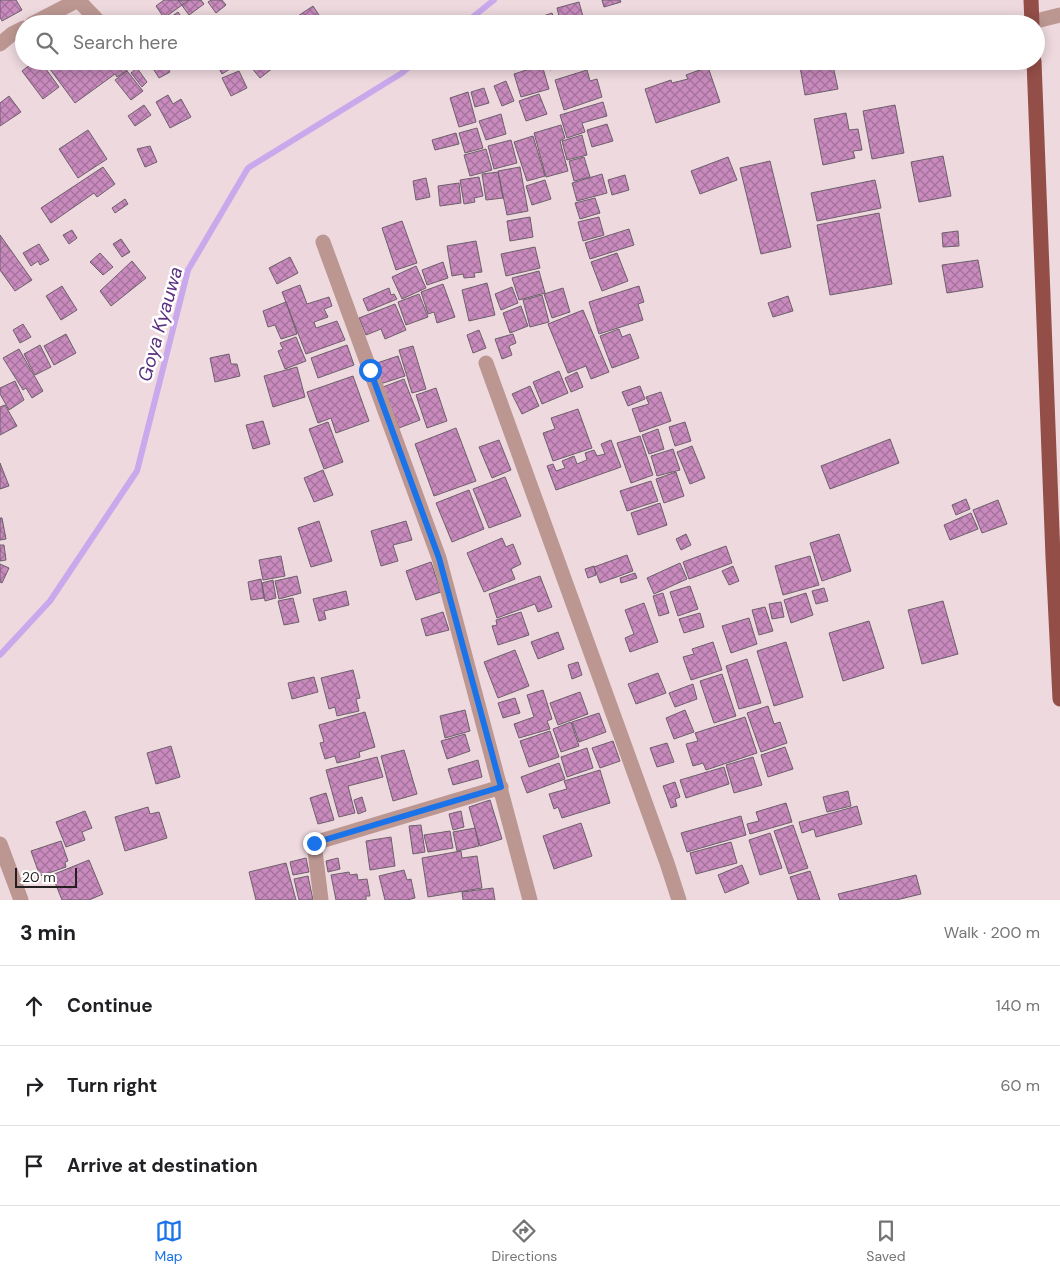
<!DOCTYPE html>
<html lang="en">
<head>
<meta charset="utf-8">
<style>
	body { margin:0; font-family:"DM Sans",sans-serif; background:#f2f2f2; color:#202124 }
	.scale { position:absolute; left:15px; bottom:12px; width:62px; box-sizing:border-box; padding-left:5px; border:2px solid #261f21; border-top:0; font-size:14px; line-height:18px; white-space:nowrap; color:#261f21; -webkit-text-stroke:4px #fff; paint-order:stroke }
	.stop { position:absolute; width:15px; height:15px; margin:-11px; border:4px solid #1a73e8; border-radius:50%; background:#fff }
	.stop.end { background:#1a73e8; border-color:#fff; box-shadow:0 1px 5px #0008 }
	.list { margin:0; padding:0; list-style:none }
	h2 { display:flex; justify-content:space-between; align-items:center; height:65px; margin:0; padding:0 20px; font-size:21px }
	h2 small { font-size:16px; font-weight:400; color:#757577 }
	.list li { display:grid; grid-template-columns:32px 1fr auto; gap:15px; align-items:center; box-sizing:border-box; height:80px; padding:0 20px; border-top:1px solid #e0e0e0 }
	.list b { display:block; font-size:19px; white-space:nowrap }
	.list em { font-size:16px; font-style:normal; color:#757577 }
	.icon { flex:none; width:28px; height:28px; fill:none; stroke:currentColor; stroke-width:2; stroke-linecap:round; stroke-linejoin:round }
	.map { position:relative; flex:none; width:1060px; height:900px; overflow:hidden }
	.search { position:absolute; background:#fff; box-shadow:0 2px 12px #0003; left:15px; right:15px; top:15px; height:55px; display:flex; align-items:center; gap:12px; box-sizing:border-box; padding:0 18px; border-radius:28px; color:#757577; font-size:19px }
	.sheet { height:305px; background:#fff }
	nav { display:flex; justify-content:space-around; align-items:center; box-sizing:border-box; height:70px; border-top:1px solid #e0e0e0; background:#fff; font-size:14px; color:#757577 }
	nav a { display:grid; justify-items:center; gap:2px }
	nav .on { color:#1a73e8 }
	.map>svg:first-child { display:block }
</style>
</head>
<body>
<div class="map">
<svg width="1060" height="900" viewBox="0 0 1060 900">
	<defs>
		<pattern id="building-cross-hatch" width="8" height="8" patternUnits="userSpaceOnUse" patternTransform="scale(1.25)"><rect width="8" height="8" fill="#c98bbe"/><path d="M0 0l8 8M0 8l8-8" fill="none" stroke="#a3719a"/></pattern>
	</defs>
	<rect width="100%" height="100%" fill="#edd9de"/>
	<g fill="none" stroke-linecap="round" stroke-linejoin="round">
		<path stroke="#c9a8ec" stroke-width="6" d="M464,24l30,-24
			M0,655l50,-54 87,-130 51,-201 60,-102 154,-95 14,-12"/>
	</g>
	<path fill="url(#building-cross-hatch)" stroke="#6d606b" d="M0,0h16l6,10 -20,11 -2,-4z
		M164,0h25l-25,18 -8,-12z
		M178,0h23l3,4 -15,11z
		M211,0h11l4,5 -10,8 -8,-11z
		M602,0h18l1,2 -17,5z
		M579,2l5,18 -13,4h-10l-4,-16z
		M313,6l12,18h-39z
		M178,12l8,12h-25z
		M552,13l4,11h-21l-1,-5z
		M187,15l7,9h-18z
		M700,17l2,7h-22l18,-6z
		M35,61h5l19,26 -16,12 -21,-28z
		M44,61h85l4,5 -16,11 -2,-3 -40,29z
		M215,61h15l3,6 -11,7z
		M246,61h36l-22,17z
		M547,61h20l1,3 -18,6z
		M799,61h33l6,28 -33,6z
		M164,62l6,10 -11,6 -5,-8z
		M542,65l7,24 -28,8 -7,-23z
		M708,67l12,35 -64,21 -11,-34 26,-9 1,3 16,-4 -2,-4z
		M137,68l10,14 -5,5 -11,-14z
		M587,70l3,11 7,-2 5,18 -38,13 -9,-30z
		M127,71l16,20 -12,9 -16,-20z
		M239,71l8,17 -16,8 -9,-18z
		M506,81l8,20 -12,5 -8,-20z
		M484,88l5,15 -14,4 -4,-15z
		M468,92l8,30 -17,5 -9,-29z
		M539,94l8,20 -21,7 -7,-20z
		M168,95l5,9 8,-5 10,18 -21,11 -14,-26z
		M9,96l12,16 -21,14v-23z
		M603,102l4,14 -25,7 3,9 -18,6 -7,-23z
		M144,105l7,10 -16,11 -7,-10z
		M895,105l9,48 -32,6 -9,-48z
		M846,113l3,17 9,-1 4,21 -9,1 2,7 -32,7 -9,-46z
		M501,114l5,20 -20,6 -7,-19z
		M607,124l6,17 -21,6 -5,-17z
		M561,125l4,13 -5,3 8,30 -22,6 -12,-44z
		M477,128l6,20 -18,5 -6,-20z
		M88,130l19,29 -29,19 -19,-29z
		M456,133l3,11 -24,6 -3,-10z
		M582,135l5,20 -20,5 -5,-19z
		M533,136l12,40 -18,5 -13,-39z
		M511,140l6,23 -23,6 -6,-23z
		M150,146l7,16 -12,5 -8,-18z
		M486,149l6,21 -22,6 -6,-21z
		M943,156l8,40 -32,6 -8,-40z
		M584,157l6,20 -16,4 -5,-20z
		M728,157l9,23 -37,14 -9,-23z
		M770,161l21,86 -30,7 -21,-86z
		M103,167l12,17 -18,13 -3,-4 -43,30 -10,-15z
		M520,167l8,44 -21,4 -9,-44z
		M498,172l5,26 -17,2 -4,-26z
		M602,174l5,19 -30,8 -5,-18z
		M625,175l4,15 -17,5 -4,-15z
		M479,177l4,19 -9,2 1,4 -11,2 -4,-24z
		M426,178l4,19 -14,3 -3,-19z
		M545,180l6,19 -19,6 -6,-19z
		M875,180l6,28 -64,13 -6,-28z
		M459,183l2,20 -21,3 -2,-20z
		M595,198l5,15 -20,6 -5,-16z
		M125,199l3,5 -13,9 -3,-5z
		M879,213l13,71 -62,11 -13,-70z
		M530,217l3,20 -23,4 -3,-20z
		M599,217l5,18 -21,6 -5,-19z
		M402,221l15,42 -21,7 -14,-42z
		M629,229l5,16 -44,14 -5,-16z
		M72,230l5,8 -8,6 -6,-9z
		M958,231l1,15 -16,1 -1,-14z
		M0,235l32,45 -17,11 -15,-21z
		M121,239l9,13 -8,5 -9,-13z
		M476,241l6,31 -8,1 1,4 -11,1 -1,-4 -11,2 -5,-30z
		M39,244l10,16 -9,5 -2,-4 -7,5 -8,-13z
		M535,247l5,21 -34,8 -5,-22z
		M100,253l13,14 -10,8 -13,-13z
		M617,253l11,28 -26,10 -11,-29z
		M290,257l8,16 -21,11 -8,-16z
		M978,260l5,27 -36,6 -5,-28z
		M132,261l14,17 -35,28 -11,-15z
		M443,262l5,16 -21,7 -5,-15z
		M416,266l10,22 -24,11 -10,-22z
		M539,271l6,22 -26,7 -7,-22z
		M487,283l8,32 -26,6 -7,-31z
		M443,284l12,33 -18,6 -3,-11 -6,2 -7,-22z
		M300,285l7,19 22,-7 3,9 -8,3 4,8 -14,5 2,6 21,-7 8,19 -39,14 -24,-62z
		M62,286l15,24 -16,10 -15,-24z
		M639,286l5,16 -6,2 5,16 -44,14 -10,-32z
		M512,287l6,16 -17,7 -6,-16z
		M389,288l2,7 3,-1 3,5 -29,12 -5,-12z
		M563,288l7,24 -18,6 -8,-24z
		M419,294l9,23 -22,8 -8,-23z
		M542,295l7,27 -19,5 -7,-27z
		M788,296l5,15 -20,6 -5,-14z
		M286,302l11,32 -16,5 -6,-14 -7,2 -5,-16z
		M395,304l11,26 -21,9 -4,-10 -15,6 -7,-17z
		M521,306l7,20 -18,7 -7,-20z
		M583,310l26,62 -18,7 -5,-13 -18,7 -20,-49z
		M23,324l8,13 -11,6 -7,-13z
		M619,329l3,8 8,-3 9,24 -27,10 -12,-32z
		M479,330l7,18 -13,5 -6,-18z
		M66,334l10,19 -22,12 -10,-19z
		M513,334l3,9 -7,3 3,9 -10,4 -7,-20z
		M296,337l10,24 -21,8 -7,-18 5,-2 -3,-6z
		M40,345l11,22 -16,8 -11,-21z
		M347,345l7,20 -36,13 -7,-20z
		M413,346l13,43 -14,4 -13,-43z
		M19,349l24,42 -11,7 -6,-10 -3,2 -20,-32z
		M229,354l2,10h6l3,12 -25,6 -5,-24z
		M398,356l7,20 -28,9 -6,-20z
		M297,367l8,30 -32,10 -9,-31z
		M559,371l9,22 -26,11 -9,-22z
		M577,372l6,15 -12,5 -6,-14z
		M353,376l16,45 -33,12 -5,-15 -13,5 -11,-31z
		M404,379l16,41 -21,8 -16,-41z
		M15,381l9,19 -15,10 -9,-16v-6z
		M530,386l9,20 -17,8 -10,-20z
		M640,386l5,13 -17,7 -6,-14z
		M436,388l11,33 -20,7 -11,-33z
		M661,392l10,29 -31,11 -8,-23 17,-5 -3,-7z
		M5,405l12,21 -17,9v-28z
		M578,409l14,39 -39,13 -10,-28 12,-4 -4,-11z
		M263,421l7,23 -17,5 -7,-24z
		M328,422l15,40 -19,7 -15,-40z
		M685,422l6,19 -16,5 -6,-19z
		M456,428l20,53 -42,15 -19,-52z
		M658,429l6,20 -15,5 -7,-19z
		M640,436l13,39 -22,8 -14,-40z
		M890,439l9,24 -69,26 -9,-23z
		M499,440l12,30 -19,8 -13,-31z
		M611,440l10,27 -65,23 -9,-24 6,-2 3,7 9,-3 -3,-7 12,-5 3,8 10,-4 -2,-7 9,-3 3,6 8,-2 -4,-10z
		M692,446l13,32 -15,6 -13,-32z
		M673,449l7,21 -23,6 -6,-20z
		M0,463l9,23 -9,3z
		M323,470l10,25 -19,7 -10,-24z
		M676,472l8,24 -20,7 -8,-24z
		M505,477l16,39 -32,12 -16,-39z
		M651,481l7,20 -31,10 -7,-20z
		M469,490l15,39 -32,13 -16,-39z
		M966,499l4,10 -14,6 -4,-10z
		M998,500l9,24 -25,9 -9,-23z
		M660,503l7,22 -29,10 -7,-22z
		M971,513l7,16 -28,11 -6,-15z
		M0,518h2l4,21 -6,1z
		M319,521l13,40 -21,6 -13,-39z
		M406,521l6,19 -19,5 5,16 -17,5 -10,-35z
		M686,534l5,11 -10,5 -5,-11z
		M839,534l12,37 -29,10 -12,-38z
		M502,538l4,9 7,-3 8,20 -10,5 4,10 -31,13 -17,-39z
		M0,545h4l2,15 -6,1z
		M726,546l6,17 -43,16 -6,-17z
		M627,555l6,16 -33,12 -6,-16z
		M281,556l4,20 -22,4 -4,-20z
		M810,556l9,29 -36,10 -8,-29z
		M431,562l10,30 -25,8 -10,-29z
		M680,563l7,16 -33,15 -7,-16z
		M0,564l9,4 -7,15 -2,-1z
		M594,566l2,9 -8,3 -3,-9z
		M733,566l6,15 -10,4 -7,-14z
		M635,573l2,5 -16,5 -1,-5z
		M297,576l4,17 -22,6 -4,-18z
		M540,576l12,31 -14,5 -3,-8 -38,14 -8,-24z
		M261,579l3,19 -13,2 -3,-18z
		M273,580l3,18 -11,3 -3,-18z
		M690,586l8,23 -20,7 -8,-24z
		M824,588l4,13 -12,3 -4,-13z
		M346,591l3,14 -25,6 2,8 -7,2 -6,-22z
		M663,593l6,20 -10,3 -6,-20z
		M806,593l7,22 -22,8 -7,-23z
		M293,598l6,24 -15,3 -6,-24z
		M943,601l15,53 -36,10 -14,-54z
		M781,602l3,15 -12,2 -3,-15z
		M644,603l14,39 -28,10 -5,-14 9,-4 -9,-24z
		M765,607l8,24 -14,4 -7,-25z
		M443,612l6,18 -23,6 -5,-17z
		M521,612l8,23 -31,10 -6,-19 5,-1 -1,-5z
		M700,613l4,14 -20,6 -5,-14z
		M749,618l8,26 -26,9 -9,-27z
		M869,621l15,47 -41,13 -14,-48z
		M558,632l6,17 -26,10 -7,-17z
		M713,642l9,28 -31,10 -8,-23 11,-3 -2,-5z
		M786,642l17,55 -29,9 -17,-55z
		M515,650l14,36 -31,12 -14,-36z
		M747,659l14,44 -22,6 -13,-43z
		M578,662l4,13 -10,4 -4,-14z
		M353,670l7,28 -4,1 3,12 -22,5 -2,-9 -6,2 -8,-31z
		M658,673l8,20 -30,11 -8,-20z
		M722,674l14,42 -22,7 -14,-42z
		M314,677l4,15 -26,7 -4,-16z
		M693,684l4,15 -22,8 -6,-14z
		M543,690l9,29 -5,2 3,8 -31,9 -5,-14 20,-7 -7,-22z
		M580,692l8,22 -30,11 -8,-22z
		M515,698l5,15 -17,5 -5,-15z
		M768,706l6,18 6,-2 7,21 -26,9 -14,-39z
		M465,710l5,21 -25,7 -5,-22z
		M685,710l9,22 -20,7 -8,-21z
		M365,712l10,35 -16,5 1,5 -23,6 -2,-7 -10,3 -5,-16 4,-1 -5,-17z
		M599,713l7,19 -27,10 -7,-20z
		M745,717l12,36 -51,17 -3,-7 -10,3 -7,-22 12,-3 -3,-8z
		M571,722l8,24 -18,6 -8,-23z
		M550,731l9,26 -30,10 -9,-26z
		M465,734l5,17 -23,8 -6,-18z
		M613,741l7,20 -20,7 -8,-20z
		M667,743l7,19 -17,5 -7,-19z
		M171,746l9,31 -24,7 -9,-31z
		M785,747l8,22 -25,8 -7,-22z
		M587,748l6,20 -26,9 -6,-20z
		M404,750l13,44 -24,7 -12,-45z
		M377,757l6,20 -35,9 7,27 -16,4 -13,-47z
		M753,757l9,28 -28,8 -8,-28z
		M478,760l4,17 -29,8 -5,-16z
		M559,763l6,16 -38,14 -6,-16z
		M724,767l5,17 -43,14 -6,-18z
		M600,770l10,33 -48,15 -4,-11 -4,2 -5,-15 18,-5 -3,-8z
		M675,782l5,15 -5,2 2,7 -6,2 -8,-22z
		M848,791l3,15 -24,6 -4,-15z
		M326,793l8,27 -16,4 -8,-26z
		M362,797l4,14 -8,3 -4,-14z
		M490,800l12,39 -22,7 -11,-39z
		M786,803l6,19 -42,12 -3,-10 12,-3 -3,-9z
		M857,806l5,18 -46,13 -2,-8 -12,4 -3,-11z
		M148,807l2,7 9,-2 8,26 -42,13 -10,-34z
		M85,811l7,17 -10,4 3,8 -19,7 -10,-25z
		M461,811l3,16 -11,3 -4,-16z
		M741,816l5,19 -59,17 -6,-19z
		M581,823l11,33 -38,13 -11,-33z
		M421,825l4,27 -12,2 -4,-28z
		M793,825l15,43 -19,6 -15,-43z
		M475,828l4,18 -22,5 -4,-19z
		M450,831l3,17 -25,4 -4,-17z
		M770,833l12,35 -22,7 -11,-35z
		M391,837l4,29 -25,4 -4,-29z
		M61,841l7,20 -3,1 1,5 -26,9 -9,-25z
		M731,842l6,21 -41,11 -6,-21z
		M461,851l1,7 15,-2 5,32 -54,9 -6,-39z
		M306,858l3,14 -16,3 -3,-13z
		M338,858l2,11 -12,3 -2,-11z
		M89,860l14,34 -14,6h-27l-10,-25z
		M286,863l10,37h-40l-7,-28z
		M742,865l7,18 -24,10 -7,-18z
		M404,870l3,10 4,-1 4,19 -8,2h-22l-6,-24z
		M810,871l10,29h-22l-8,-23z
		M349,872l1,3 7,-1 1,6 9,-1 3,17h-4v4h-30l-5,-25z
		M916,875l5,19 -25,6h-56l-2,-6z
		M308,876l5,24h-14l-5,-21z
		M493,888l2,12h-32l-1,-8z"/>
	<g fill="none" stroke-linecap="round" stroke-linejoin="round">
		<path stroke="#bc9792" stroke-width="15" d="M78,0l23,24
			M1032,22l28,-7
			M32,24l46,-24
			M0,44l12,-10 12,-6
			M323,242l116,316 91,342
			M486,363l181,500 12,37
			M0,844l21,56
			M321,900l-7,-57 187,-56"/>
		<path stroke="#924e47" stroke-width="15" d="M1031,0l1,24
			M1034,61l19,496 7,142"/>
	</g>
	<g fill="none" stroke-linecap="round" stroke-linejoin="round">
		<path stroke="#1a73e8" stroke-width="6" d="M314,843l187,-56 -62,-229 -69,-188"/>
	</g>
	<g text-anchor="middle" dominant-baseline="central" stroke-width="5" stroke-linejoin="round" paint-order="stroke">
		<g font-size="19" font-style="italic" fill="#5a307f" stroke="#fff">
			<text transform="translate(160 324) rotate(-74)">Goya Kyauwa</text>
		</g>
	</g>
</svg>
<div class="scale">20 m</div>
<div class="stop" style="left:370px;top:370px"></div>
<div class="stop end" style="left:314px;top:843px"></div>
<div class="search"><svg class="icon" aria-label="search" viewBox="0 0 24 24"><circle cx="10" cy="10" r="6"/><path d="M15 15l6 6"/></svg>Search here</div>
</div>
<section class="sheet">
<h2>3 min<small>Walk · 200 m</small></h2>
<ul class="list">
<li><svg class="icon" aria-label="ahead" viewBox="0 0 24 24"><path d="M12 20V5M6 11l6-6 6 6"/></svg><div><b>Continue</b></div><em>140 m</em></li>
<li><svg class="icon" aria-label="right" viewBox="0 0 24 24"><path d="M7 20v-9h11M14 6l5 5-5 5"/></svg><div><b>Turn right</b></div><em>60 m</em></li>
<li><svg class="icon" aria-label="arrive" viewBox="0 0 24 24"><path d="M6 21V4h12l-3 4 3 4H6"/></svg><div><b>Arrive at destination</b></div></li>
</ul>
</section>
<nav>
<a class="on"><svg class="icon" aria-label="map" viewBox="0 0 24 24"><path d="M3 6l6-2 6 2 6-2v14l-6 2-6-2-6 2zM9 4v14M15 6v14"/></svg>Map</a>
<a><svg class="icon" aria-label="directions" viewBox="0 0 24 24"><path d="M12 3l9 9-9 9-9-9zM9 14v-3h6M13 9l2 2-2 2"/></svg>Directions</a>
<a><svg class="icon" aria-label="saved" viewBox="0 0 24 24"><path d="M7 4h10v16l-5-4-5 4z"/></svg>Saved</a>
</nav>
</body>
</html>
